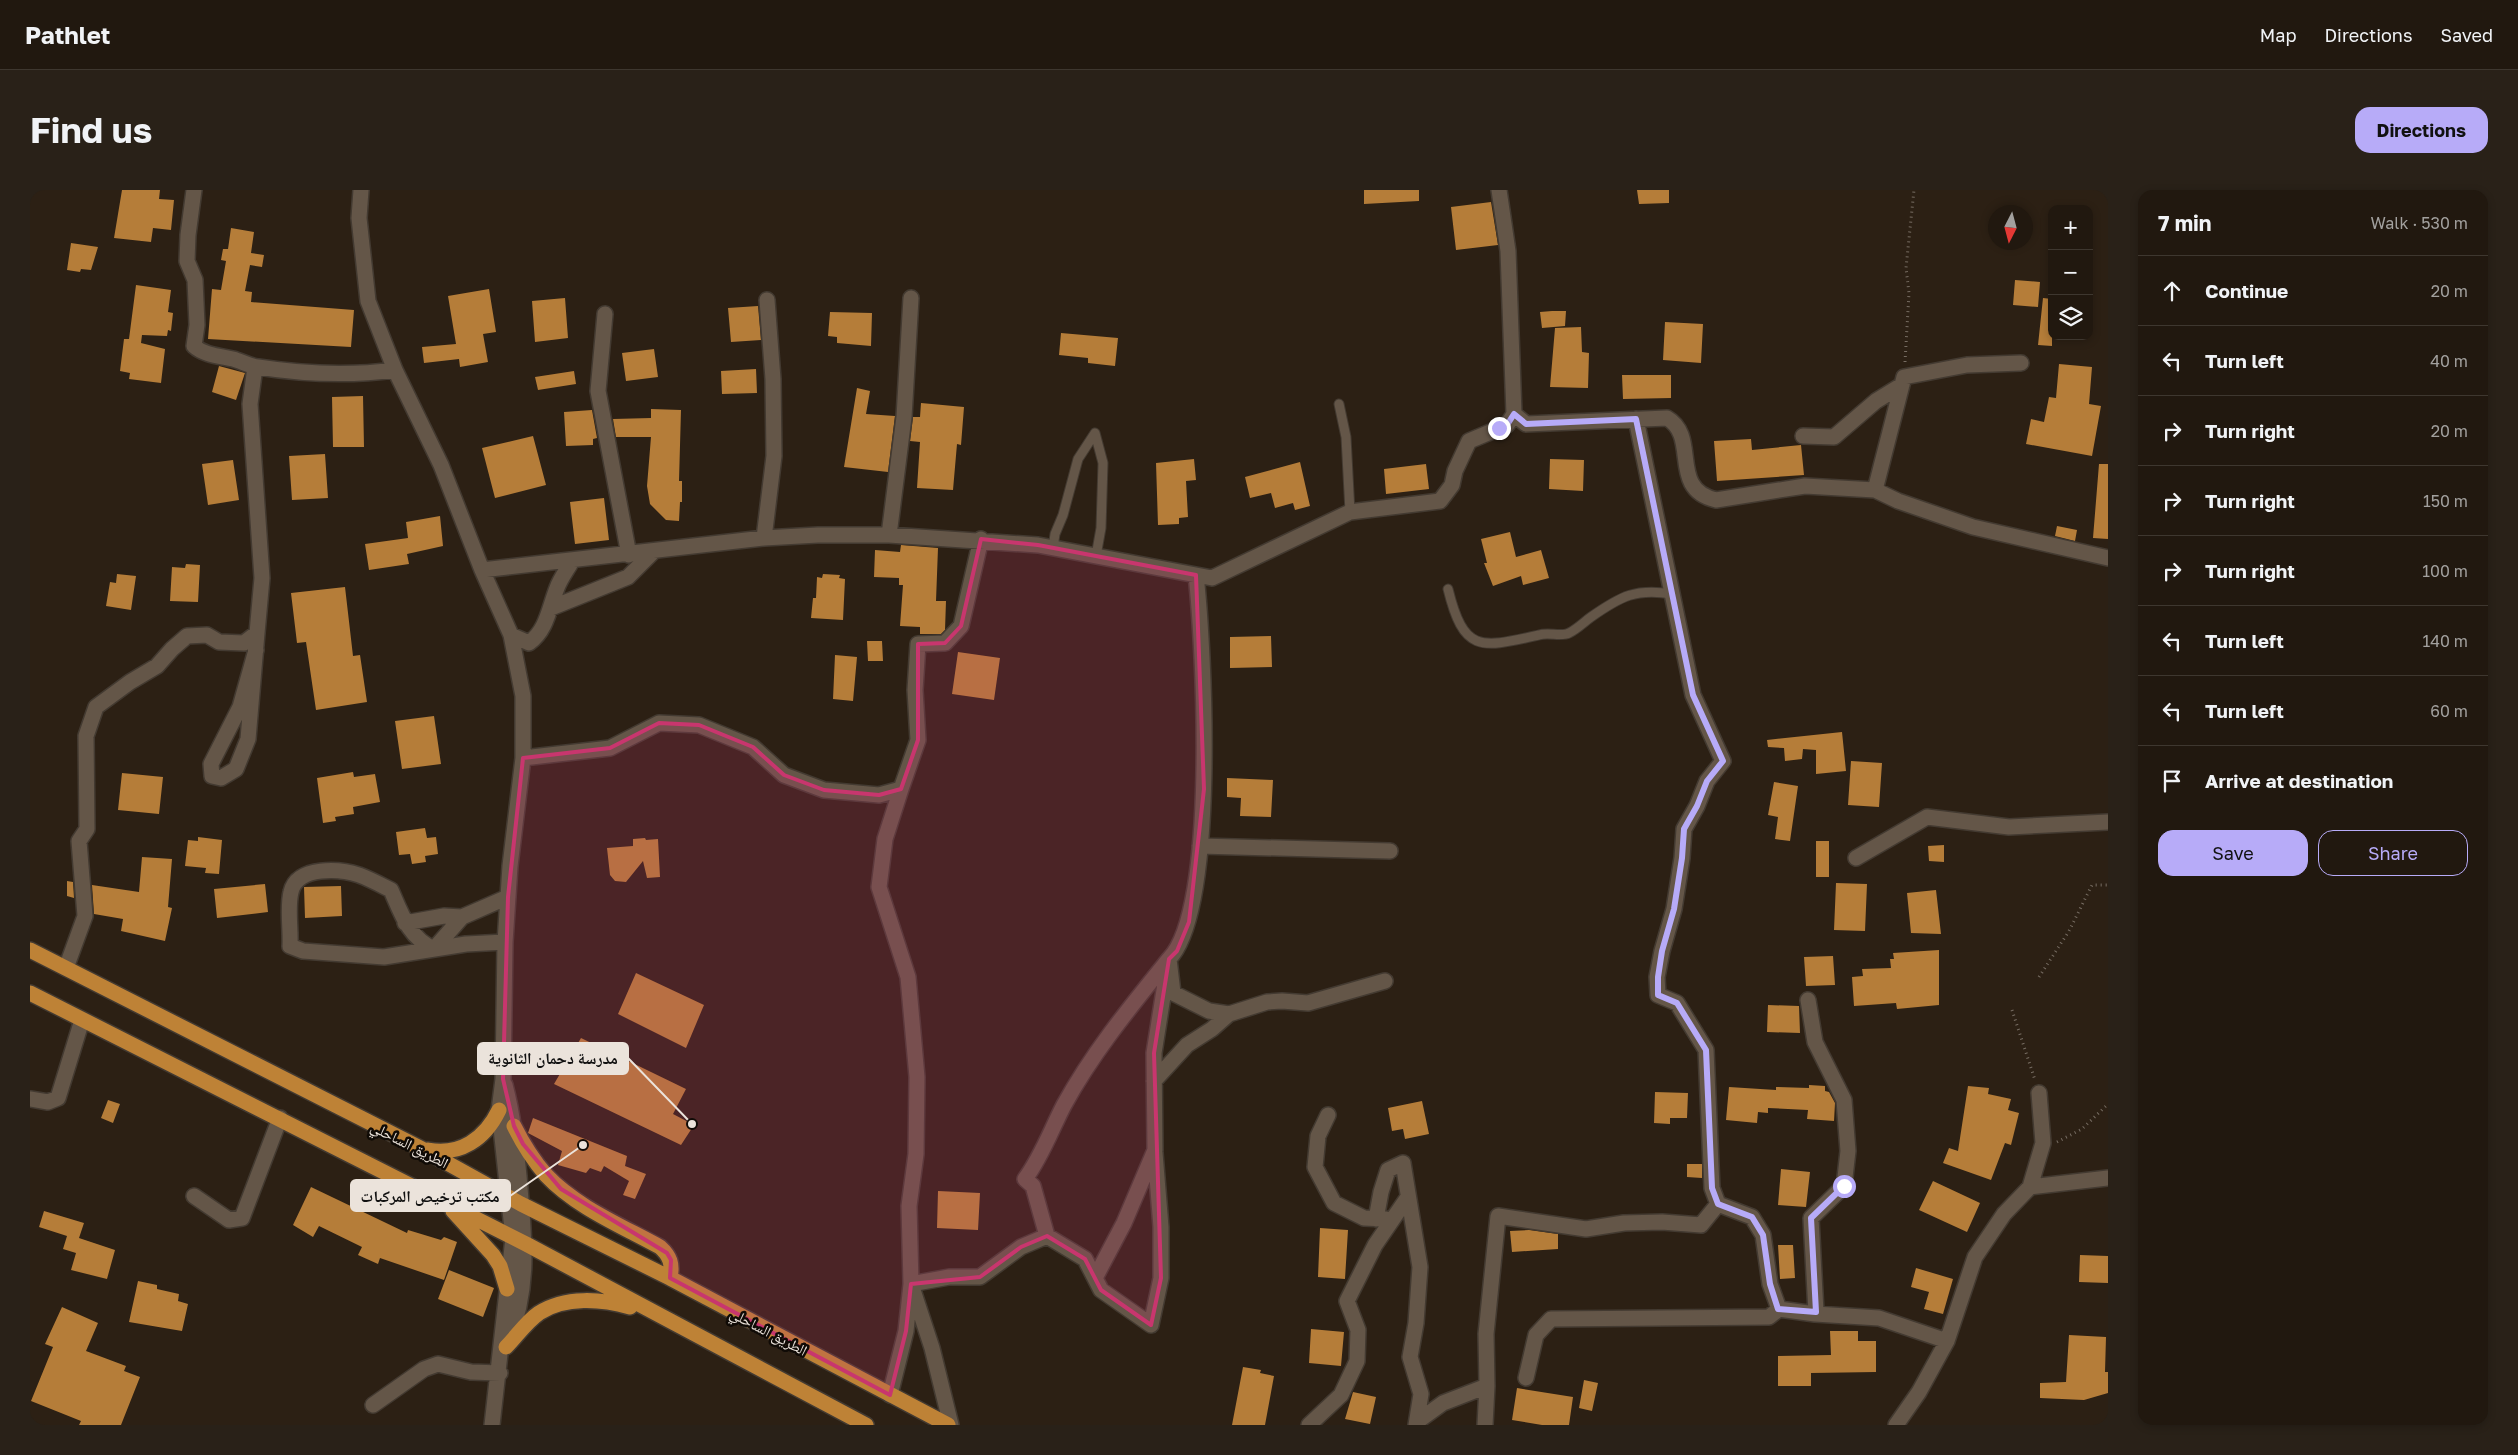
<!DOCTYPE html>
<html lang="en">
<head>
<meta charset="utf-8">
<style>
	body { margin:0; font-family:"Golos Text","Noto Naskh Arabic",sans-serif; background:#292118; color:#f1f3f6 }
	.controls { position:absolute; right:15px; top:15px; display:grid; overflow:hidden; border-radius:10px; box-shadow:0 2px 8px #0003 }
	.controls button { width:45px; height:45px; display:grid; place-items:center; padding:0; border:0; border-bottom:1px solid #3e372f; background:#21180f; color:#f1f3f6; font:25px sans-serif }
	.compass { position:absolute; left:1958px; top:15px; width:45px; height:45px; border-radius:50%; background:#21180f; box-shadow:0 2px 8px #0003; rotate:186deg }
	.stop { position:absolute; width:15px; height:15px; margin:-11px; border:4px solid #b7abf8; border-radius:50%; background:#fff }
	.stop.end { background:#b7abf8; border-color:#fff; box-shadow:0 1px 5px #0008 }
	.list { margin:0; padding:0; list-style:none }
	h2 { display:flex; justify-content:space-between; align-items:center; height:65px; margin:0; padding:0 20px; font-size:21px }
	h2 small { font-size:16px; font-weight:400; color:#a2a09e }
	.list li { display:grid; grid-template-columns:32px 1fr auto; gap:15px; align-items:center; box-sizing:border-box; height:70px; padding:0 20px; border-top:1px solid #3e372f }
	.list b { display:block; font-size:19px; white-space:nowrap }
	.list em { font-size:16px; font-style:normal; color:#a2a09e }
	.actions { display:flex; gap:10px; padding:15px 20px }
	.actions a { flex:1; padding:11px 0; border:1px solid #b7abf8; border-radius:15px; text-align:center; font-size:18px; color:#b7abf8 }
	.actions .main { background:#b7abf8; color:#111 }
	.icon { flex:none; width:28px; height:28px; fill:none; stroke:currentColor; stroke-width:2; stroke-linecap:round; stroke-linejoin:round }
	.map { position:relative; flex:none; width:2078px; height:1235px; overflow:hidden; border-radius:15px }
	header { display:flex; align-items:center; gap:30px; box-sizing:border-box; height:70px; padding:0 25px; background:#21180f; border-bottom:1px solid #3e372f }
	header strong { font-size:24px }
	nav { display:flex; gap:28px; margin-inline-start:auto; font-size:18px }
	.intro { display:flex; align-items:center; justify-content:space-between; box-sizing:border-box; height:120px; padding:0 30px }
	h1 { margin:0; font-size:35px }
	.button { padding:12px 22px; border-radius:15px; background:#b7abf8; color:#111; font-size:18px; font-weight:700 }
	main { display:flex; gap:30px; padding:0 30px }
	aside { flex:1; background:#21180f; border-radius:15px; box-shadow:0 2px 8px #0003 }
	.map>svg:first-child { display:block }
</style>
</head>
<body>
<header>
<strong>Pathlet</strong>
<nav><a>Map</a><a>Directions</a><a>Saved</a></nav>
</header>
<div class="intro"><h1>Find us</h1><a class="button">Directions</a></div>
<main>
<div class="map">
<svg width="2078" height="1235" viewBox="0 0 2078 1235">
	<rect width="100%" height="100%" fill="#2c2014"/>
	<path fill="#b57d39" d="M92,0h38l-1,9 15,1 -3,30 -18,-2 -2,14 -37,-4z
		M1334,0h55v11l-55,3z
		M1607,0h32v13l-30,1z
		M1461,12l7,43 -42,5 -5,-43z
		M201,38l23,4 -3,21 13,2 -2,12 -12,-2 -5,26 7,1 -1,10 103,8 -3,37 -143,-8 4,-50 9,1 5,-29 -5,-1 2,-11h5z
		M41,53l27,4 -7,23 -10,-1 -1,3 -13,-2z
		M1985,90l25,2 -2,25 -25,-2z
		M106,95l35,5 -3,22 5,1 -2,18 -3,-1 -1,6 -25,-1 -1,8 24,6 -4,34 -32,-4 1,-6 -10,-2 4,-32h5z
		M459,99l7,43 -13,2 5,28 -28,5 -1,-8 -35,4 -2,-16 34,-3 -8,-48z
		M535,108l3,40 -33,4 -3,-41z
		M2013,108l9,1v47l-14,-1z
		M728,116l3,34 -30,2 -3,-34z
		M1522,121h14l-1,15 -23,2 -2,-16z
		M800,122l42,1 -1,33 -34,-3v-6l-9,-1z
		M1635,132l38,2 -2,39 -38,-3z
		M1551,137l1,25 7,1 -1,35 -38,-1 5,-59z
		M1031,143l57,5 -3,28 -27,-3v-5l-29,-3z
		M624,159l4,28 -32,4 -4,-28z
		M2029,174l33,3 -3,37 12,2 -9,50 -66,-12 5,-25 13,3 5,-25 7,1z
		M189,176l26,7 -9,27 -24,-8z
		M726,179l1,24 -35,1 -1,-23z
		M544,181l2,13 -38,6 -3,-13z
		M1592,185h49v23l-48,1z
		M827,198l13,3 -4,23 29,2 -7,56 -44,-5z
		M333,206l1,51h-31l-1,-50z
		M891,213l43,4 -3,38 -4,-1 -4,46 -36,-2 3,-46 -10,-1 3,-24h7z
		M621,219l30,1 -2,71h3v21h-2l-1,19 -13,-1 -16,-16 -3,-18 4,-49h-35l-3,-18 38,-1z
		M562,220l5,28 -4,1v6l-27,1 -2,-34z
		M503,246l13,49 -51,13 -13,-50z
		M1721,249l1,11 49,-5 3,30 -87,6 -3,-40z
		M295,264l3,44 -36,2 -3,-44z
		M1164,269l2,21 -10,1 2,36 -9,1v6l-21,1 -2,-62z
		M1520,269l34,1 -1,31 -34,-2z
		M203,270l6,40 -31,5 -6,-41z
		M1270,272l10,44 -15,4 -2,-7 -18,5 -4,-15 -21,5 -5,-21z
		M1396,274l3,25 -43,5 -2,-25z
		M2069,274h9v75l-15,-1z
		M574,308l5,42 -34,4 -5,-42z
		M410,326l3,30 -36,8 2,10 -40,6 -4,-26 43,-6 -2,-16z
		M2027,336l20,4 -2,11 -20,-5z
		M1480,342l6,25 25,-7 8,28 -26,7 -2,-9 -28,10 -9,-23h3l-6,-24z
		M871,355l37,3 -2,53h10l-1,29 -4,4h-21v-7l-20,-1 3,-41h-4v-7l-25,-1 1,-27 25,2z
		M156,374l14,1 -2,37 -28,-1 2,-34 13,1z
		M87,384l19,2 -5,34 -25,-4 4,-24 6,1z
		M793,384l17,1 -1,3 6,1 -2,41 -32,-2 2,-20h3l1,-21 5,1z
		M315,397l8,69 7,-1 7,47 -51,8 -10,-68 -9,1 -6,-50z
		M1241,446l1,31 -42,1v-31z
		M837,451h15l1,20h-15z
		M928,462l42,6 -6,42 -42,-6z
		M805,465l22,2 -4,44 -20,-2z
		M404,526l7,48 -39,5 -7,-48z
		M1812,542l4,39 -30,3v-24l-13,-1 -1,10 -17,2 -1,-13 -16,-1 -1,-7z
		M1821,571l31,2 -3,44 -31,-2z
		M323,582l1,5 21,-3 5,28 -27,5 1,7 -19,3 1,4 -13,2 -6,-45z
		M92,583l41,4 -4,37 -41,-4z
		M1197,588l46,2 -2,37 -31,-1 1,-18 -14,-1z
		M1744,592l24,4 -8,55 -15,-2 3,-22 -10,-2z
		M395,638l2,10 9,-1 2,17 -13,2 1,6 -14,2 -2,-10 -11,1 -3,-23z
		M168,647l24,3 -3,34 -14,-1 1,-5 -21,-2 3,-26 10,1z
		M615,648l1,2 12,-1 2,38 -13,1 -4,-17 -17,21 -11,-1 -5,-6 -3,-27 26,-2v-7z
		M1786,651h13v36h-13z
		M1914,655v17l-15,-1 -1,-15z
		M112,667l30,2 -4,48 4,1 -7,33 -44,-10 2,-12 -29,-5 -2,-29 47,7z
		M37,691l6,1 1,16 -7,-2z
		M1806,693l31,1 -2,47 -31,-1z
		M235,694l3,28 -51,6 -3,-29z
		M311,696l1,30 -37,2 -1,-31z
		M1906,700l5,44 -30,-1 -4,-40z
		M1909,760v55l-42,4 -1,-6 -42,3 -2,-29 11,-1 -1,-7 29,-1 -1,-9h4l-1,-6z
		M1803,766l2,29 -29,1 -2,-29z
		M606,783l68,32 -18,43 -68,-34z
		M1738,815l31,1 1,27 -33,-1z
		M551,848l105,51 -13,25 21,11 -13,20 -127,-61z
		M1779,895l16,1v5l4,1 6,11 -1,18 -27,-2 1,-9 -40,-2v5l-10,-1 -1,11 -31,-3 3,-33 47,3v-3l33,1z
		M1938,896l21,2 -1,6 23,5 -3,11 11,3 -8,32 -6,-2 -14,37 -48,-17 6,-15 9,3z
		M1625,902l33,1 -1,25h-17v6l-16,-1z
		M78,910l12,4 -7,19 -12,-5z
		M1392,911l7,33 -24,5 -2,-10 -11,2 -4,-23z
		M503,928l94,38 -2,10 21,8 -11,25 -12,-4 6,-14 -25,-15 -3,6 -11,-4 -4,5 -28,-8 4,-14 -34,-18z
		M1657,974h15v14l-15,-1z
		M1751,979l29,3 -4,35 -28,-2z
		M1903,991l47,22 -13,29 -48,-22z
		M281,997l96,46 1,-3 33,10 3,-3 13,5 -13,38 -64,-22 -2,6 -20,-9 4,-8 -43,-21 -6,11 -20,-12z
		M908,1001l42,2 -2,37 -41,-2z
		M14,1021l40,12 -5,15 36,12 -8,29 -36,-9 5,-17 -13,-4 4,-13 -28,-9z
		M1290,1038l28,2 -3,49 -27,-2z
		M1499,1040l29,4v15l-46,3 -2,-21z
		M1748,1055h15l2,33 -15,1z
		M2050,1065l28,1v27l-29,-1z
		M1886,1078l37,11 -10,35 -19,-5 5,-17 -18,-5z
		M419,1080l45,18 -11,29 -45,-18z
		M108,1091l19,4v4l22,5 -1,7 10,3 -6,27 -53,-9z
		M32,1117l36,16 -12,28 40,15 -2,5 16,6 -19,48h-42l2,-4 -50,-20 22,-54 -8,-3z
		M1281,1139l33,3 -3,34 -32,-3z
		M1800,1141h28v10h18v31l-65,1v13h-33v-30l53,-1z
		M2039,1145l37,2 -1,35h3v21l-24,7 -44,-2v-15l26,-1z
		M1213,1177l18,3 -1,3 14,3 -9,49h-33z
		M1554,1190l14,3 -6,28 -13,-3z
		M1487,1198l56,9 -4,28h-27l-30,-5z
		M1323,1202l23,5 -6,27 -25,-5z"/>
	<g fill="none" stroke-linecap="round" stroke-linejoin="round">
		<g stroke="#433a31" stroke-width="11">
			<path id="service" d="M1309,214l7,33 4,75
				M1023,358l2,-14 8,-19 15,-56 17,-26 8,30 -2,65 -5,28
				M1418,399c16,65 33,59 91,46 9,-3 23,2 30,-2 8,-4 15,-11 22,-16 30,-21 45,-29 81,-23"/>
		</g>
		<g stroke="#433a31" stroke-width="18">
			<path id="minor" d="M164,0l-6,45 -1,26 8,19 2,45 -3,21c10,9 25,10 39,13 8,2 16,7 25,8 45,7 92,9 137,3
				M331,0l-2,28 9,83 27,69 46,95 41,105 29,65 12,61v62l-13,108 -5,76 -2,137 -4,31 14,128 -21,187
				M575,124l-7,77 31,164
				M1484,224l12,10 141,-6c33,19 1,71 49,82l89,-14 70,4 23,11 75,26 135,31
				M1606,229l57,276 30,66 -16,20 -10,25 -13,23 -2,29 -8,51 -12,42 -5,26 1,18 19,8 29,47 6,138 6,16 34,13 11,18 7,49 9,25 36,5 64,4 68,23
				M1773,246l31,1 42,-36 26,-16
				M1845,300l29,-113 63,-12 54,-2
				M859,345l15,-118 7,-119
				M734,348l10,-82 -1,-77 -6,-79
				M452,380l282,-32 54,-3h71l149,10 174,33 138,-66 90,-11 12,-16 3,-14 14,-30 38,-16 7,-11 -6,-163 -9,-61
				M1166,385c8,73 22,334 -27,384l4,34 36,18 20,3
				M521,418l77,-31 26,-26
				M481,445l18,8c18,-13 20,-35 28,-55 3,-9 10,-18 15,-27
				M226,460l-16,57 -29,57 1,12 9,2 15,-9 12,-30 9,-106
				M493,568l87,-10 49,-25 40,2 54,22 31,28 40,15 55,5 22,-6 17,-49 -3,-50 3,-46 27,-1 16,-17 20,-87
				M1170,656l190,5
				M1826,668l71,-41 82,10 99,-5
				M375,733l39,-7 18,1
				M475,752l-39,2 -82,13 -81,-6 -13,-5c1,-17 -3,-38 1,-54 6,-27 50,-23 68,-17 11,4 22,10 32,15 10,23 18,48 43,59l28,-32 46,-20
				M36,778l19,-52 -6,-75 8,-12 -1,-93 10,-29 34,-25 27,-16 15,-17 15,-13 20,-1 12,7 25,1 13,-10 5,-55 -12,-174 5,-37
				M1778,810l7,42 29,58 4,51 -4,35 -33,32 5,94
				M1124,891l33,-36 25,-16 17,-15 38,-12 15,-1 26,2 77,-22
				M475,895c8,30 11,60 14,91 5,61 12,108 -11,167
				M0,909l18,3 10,-4 24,-78
				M1298,925l-10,21 -3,31 19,36 30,15 22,1
				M2000,997l13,-44 -4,-50
				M164,1006l35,24 13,-2 38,-100
				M1346,1029l5,-27 7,-22 15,-7 17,104 -4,56 -6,34 11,37 -5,31
				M1017,1046l38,23 16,31 50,35 10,-47v-51l-6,-74
				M1496,1188l10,-43 15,-16 218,-2 10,-8
				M860,1205l16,-64 5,-47 -2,-78 7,-52 1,-77 -9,-100 -29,-90 6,-48 16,-50
				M343,1215l51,-36 14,-5 33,8 29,1
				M1388,1231l25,-18 44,-17 -1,-52 12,-118 88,13 38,-6 38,-1 39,3 17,-21
				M921,1235l-19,-77 -21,-64 38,-7h31l41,-30 26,-11 -14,-50 -8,-7c17,-23 26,-49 39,-74 29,-53 67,-99 105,-146l-15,94 1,97 -31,73 -29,55
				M1279,1235l32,-30 16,-34 1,-31 -11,-29 28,-56 33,-48
				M1455,1235l2,-39
				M1866,1235l23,-33 28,-51 28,-84 29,-43 26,-27 78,-9"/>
		</g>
		<g stroke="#433a31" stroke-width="18">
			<path id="trunk" d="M0,760l392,199 99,55 149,74 278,147
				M0,803l496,251 340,181
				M484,936c9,18 19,34 32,49 30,32 76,51 114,72 10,9 13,17 10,31
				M398,960c32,6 57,-11 71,-40
				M423,1021l40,44 7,11 7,23
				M476,1157c11,-11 20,-25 33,-34 26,-17 63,-14 91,-6"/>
		</g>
		<path stroke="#776d63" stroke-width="3" stroke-dasharray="1 4" stroke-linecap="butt" d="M1875,172l4,-69 -3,-25 8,-78
			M2009,787l30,-46 23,-46h16
			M1982,820l23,70
			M2027,952l25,-13 26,-25"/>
		<use href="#service" stroke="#645648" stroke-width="9"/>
		<use href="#minor" stroke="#645648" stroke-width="15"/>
		<use href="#trunk" stroke="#be8236" stroke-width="15"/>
	</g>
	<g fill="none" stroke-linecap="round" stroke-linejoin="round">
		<path stroke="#b7abf8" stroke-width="6" d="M1469,238l8,-3 7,-11 12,10 110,-5 57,276 30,66 -16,20 -10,25 -13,23 -2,29 -8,51 -12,42 -4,26v18l19,8 29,47 6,138 6,16 34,13 11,18 7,49 8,25 38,3 -5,-94 33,-32"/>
	</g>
	<path fill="#c8366e" fill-opacity="0.2" stroke="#c8366e" stroke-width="4" stroke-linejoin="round" d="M951,349l57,6 158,30 8,214 -15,133 -12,29 -8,8 -15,94 7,225 -10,47 -50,-35 -16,-31 -38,-23 -26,11 -41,30 -69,7 -5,47 -16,64 -220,-117 1,-18 -4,-7 -106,-64 -38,-45 -9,-18 -11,-47 5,-182 15,-139 87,-10 49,-25 40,2 54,22 31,28 40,15 55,5 22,-6 17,-49v-96l27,-1 16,-17z"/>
	<g text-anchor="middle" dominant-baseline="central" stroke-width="5" stroke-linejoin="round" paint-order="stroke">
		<g font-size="15" fill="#ebe3db" stroke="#100b06">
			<text transform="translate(380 954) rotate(27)">الطريق الساحلي</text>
			<text transform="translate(739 1141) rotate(28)">الطريق الساحلي</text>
		</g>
	</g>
	<path fill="none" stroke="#ebe3db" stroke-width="2" d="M662 934L598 868M553 955L480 1006"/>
	<g fill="#ebe3db" stroke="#100b06" stroke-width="2">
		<circle cx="662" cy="934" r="5"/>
		<circle cx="553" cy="955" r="5"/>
	</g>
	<g fill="#ebe3db" stroke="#ebe3db" stroke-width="2">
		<rect x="448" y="853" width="150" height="31" rx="5"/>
		<rect x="321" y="990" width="159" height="31" rx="5"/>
	</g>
	<g font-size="16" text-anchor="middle" font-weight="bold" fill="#111">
		<text x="523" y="874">مدرسة دحمان الثانوية</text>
		<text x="400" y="1012">مكتب ترخيص المركبات</text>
	</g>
</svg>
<div class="controls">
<button>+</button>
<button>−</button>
<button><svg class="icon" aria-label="layers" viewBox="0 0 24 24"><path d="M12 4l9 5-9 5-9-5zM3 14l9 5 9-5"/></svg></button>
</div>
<svg class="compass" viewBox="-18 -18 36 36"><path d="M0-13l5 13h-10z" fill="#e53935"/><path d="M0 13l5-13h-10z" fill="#a2a09e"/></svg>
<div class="stop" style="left:1814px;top:996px"></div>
<div class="stop end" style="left:1469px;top:238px"></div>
</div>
<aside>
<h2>7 min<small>Walk · 530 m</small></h2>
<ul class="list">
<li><svg class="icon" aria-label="ahead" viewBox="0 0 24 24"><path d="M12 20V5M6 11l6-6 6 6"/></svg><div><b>Continue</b></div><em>20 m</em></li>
<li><svg class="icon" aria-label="left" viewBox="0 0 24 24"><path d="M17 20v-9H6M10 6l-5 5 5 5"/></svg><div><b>Turn left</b></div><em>40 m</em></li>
<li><svg class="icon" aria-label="right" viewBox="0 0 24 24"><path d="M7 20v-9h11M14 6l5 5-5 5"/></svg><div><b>Turn right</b></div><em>20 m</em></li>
<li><svg class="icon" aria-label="right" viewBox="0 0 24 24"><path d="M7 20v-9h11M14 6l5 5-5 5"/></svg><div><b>Turn right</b></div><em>150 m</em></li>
<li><svg class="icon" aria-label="right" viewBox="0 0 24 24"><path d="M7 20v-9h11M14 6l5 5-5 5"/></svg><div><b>Turn right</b></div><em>100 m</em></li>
<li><svg class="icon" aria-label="left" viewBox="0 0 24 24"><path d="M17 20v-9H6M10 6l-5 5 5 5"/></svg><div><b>Turn left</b></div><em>140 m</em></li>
<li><svg class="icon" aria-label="left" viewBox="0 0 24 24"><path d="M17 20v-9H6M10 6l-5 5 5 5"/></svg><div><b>Turn left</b></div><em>60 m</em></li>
<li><svg class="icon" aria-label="arrive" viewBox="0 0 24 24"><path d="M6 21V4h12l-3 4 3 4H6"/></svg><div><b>Arrive at destination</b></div></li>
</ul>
<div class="actions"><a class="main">Save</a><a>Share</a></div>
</aside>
</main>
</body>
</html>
